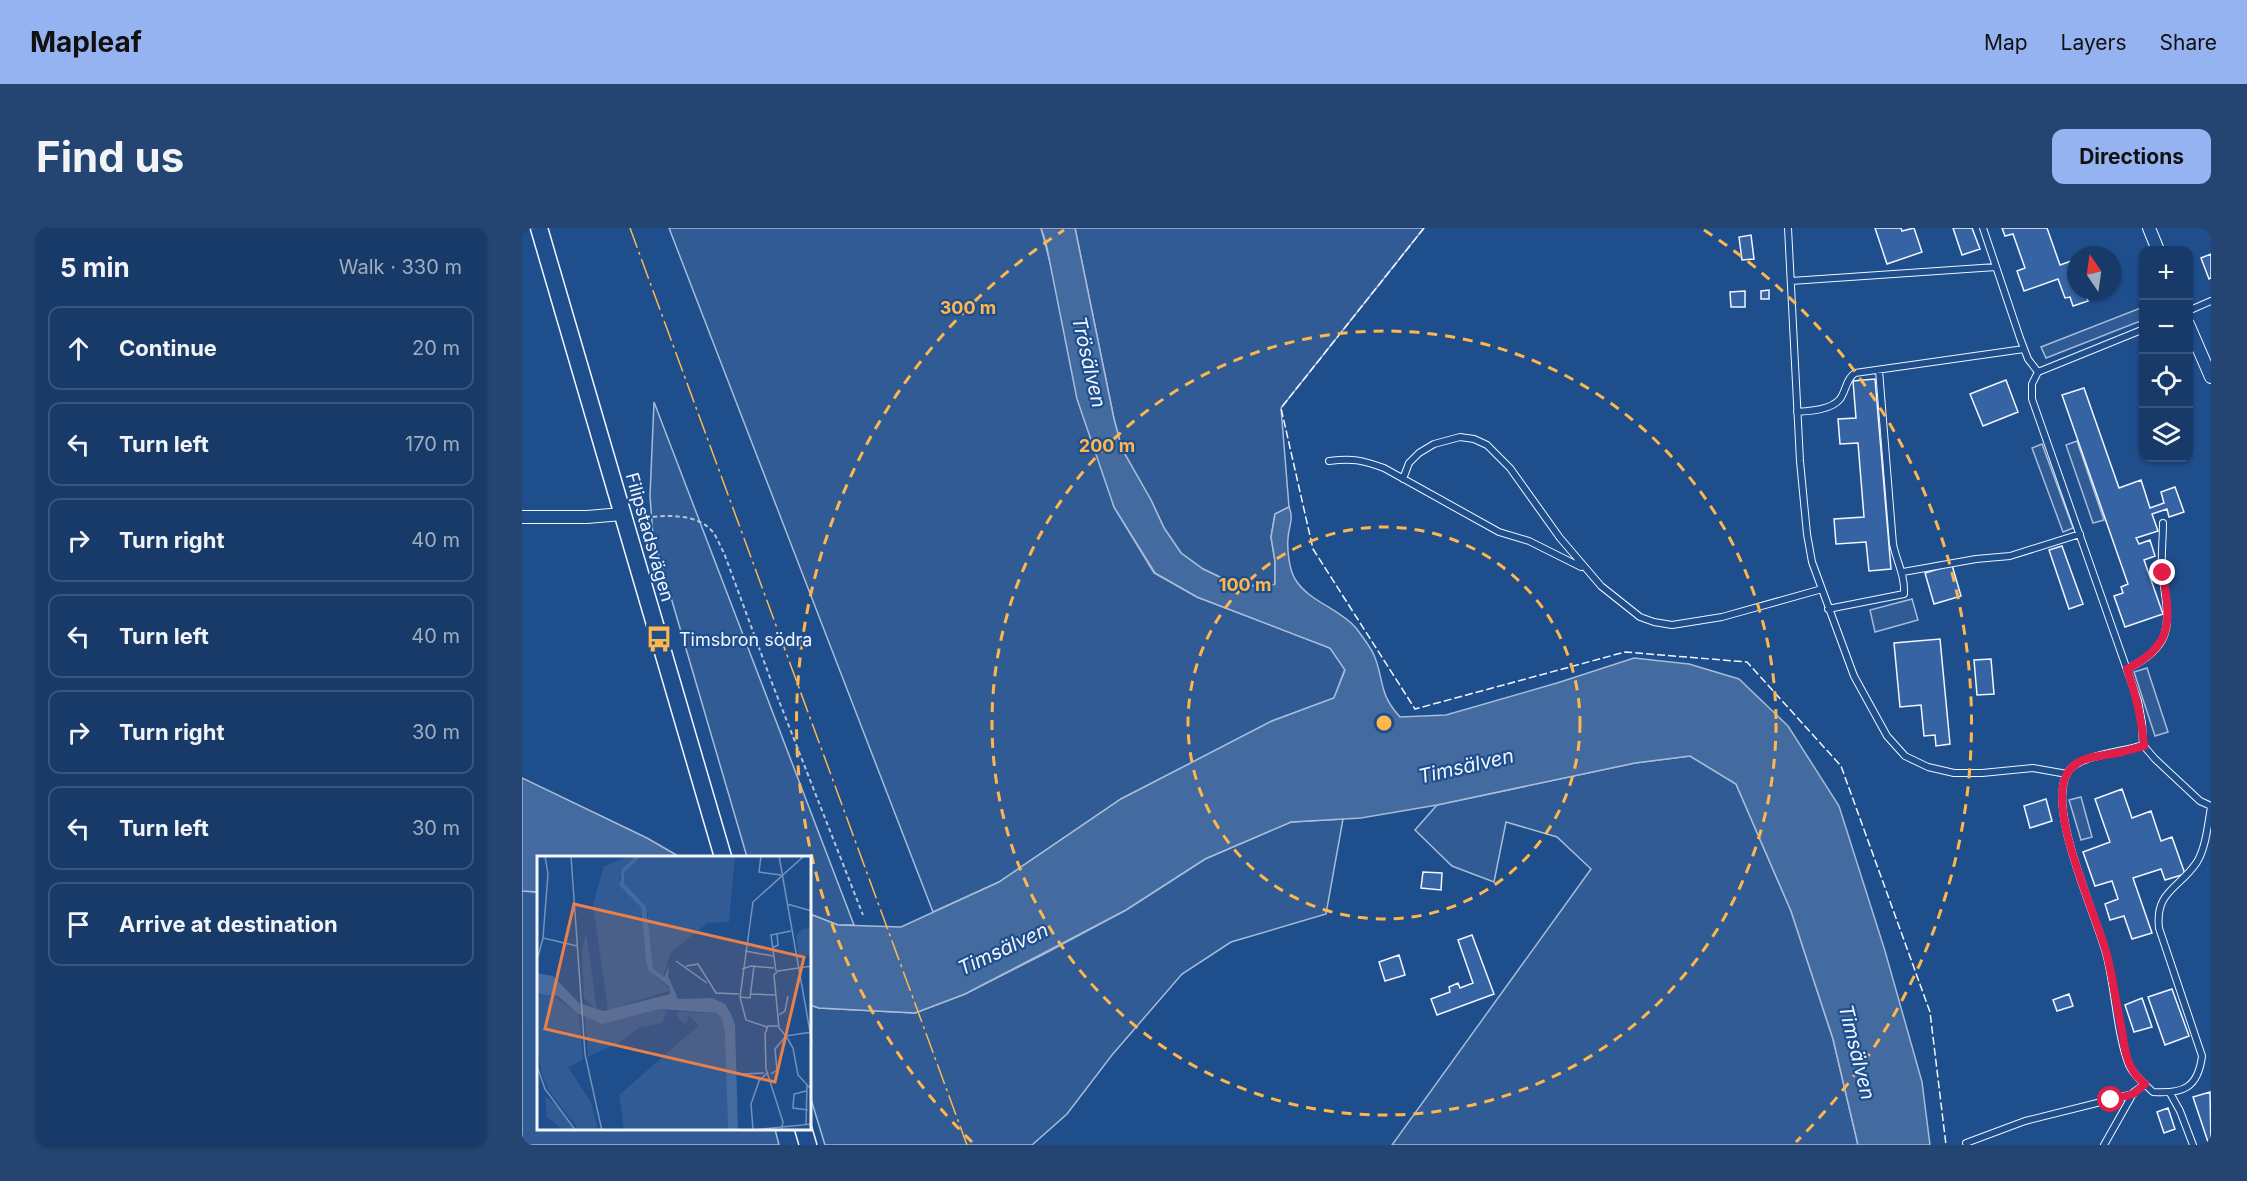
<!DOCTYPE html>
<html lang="en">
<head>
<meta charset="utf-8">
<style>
	body { margin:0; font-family:Inter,sans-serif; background:#244571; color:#f1f3f6 }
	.controls { position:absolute; right:18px; top:18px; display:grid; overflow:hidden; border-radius:12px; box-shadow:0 2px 4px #0004 }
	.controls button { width:54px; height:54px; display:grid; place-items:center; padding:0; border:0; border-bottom:2px solid #36547d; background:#173a69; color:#f1f3f6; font:30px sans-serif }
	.compass { position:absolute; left:1545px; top:18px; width:54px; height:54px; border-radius:50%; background:#173a69; box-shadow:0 2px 4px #0004; rotate:347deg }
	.stop { position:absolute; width:18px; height:18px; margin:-14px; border:4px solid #e11d48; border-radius:50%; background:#fff }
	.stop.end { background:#e11d48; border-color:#fff; box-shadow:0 2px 6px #0008 }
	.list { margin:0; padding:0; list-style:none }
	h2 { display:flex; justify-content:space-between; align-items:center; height:78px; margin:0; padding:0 24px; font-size:26px }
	h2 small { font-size:20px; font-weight:400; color:#9eadc0 }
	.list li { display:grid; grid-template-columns:39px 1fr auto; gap:18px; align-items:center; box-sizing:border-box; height:84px; margin:0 12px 12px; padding:0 12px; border:2px solid #36547d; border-radius:12px }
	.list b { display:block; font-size:22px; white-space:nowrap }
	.list em { font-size:20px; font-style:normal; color:#9eadc0 }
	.icon { flex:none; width:33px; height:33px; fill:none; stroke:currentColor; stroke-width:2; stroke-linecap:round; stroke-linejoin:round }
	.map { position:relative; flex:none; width:1689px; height:917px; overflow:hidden; border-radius:12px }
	header { display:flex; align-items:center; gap:36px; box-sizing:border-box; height:84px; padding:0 30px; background:#95b2f1; color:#111 }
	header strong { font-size:28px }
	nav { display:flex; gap:33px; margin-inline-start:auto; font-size:21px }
	.intro { display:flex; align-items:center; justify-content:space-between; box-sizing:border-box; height:144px; padding:0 36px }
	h1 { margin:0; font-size:42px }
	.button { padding:15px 27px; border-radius:12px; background:#95b2f1; color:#111; font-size:21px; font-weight:700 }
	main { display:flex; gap:36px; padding:0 36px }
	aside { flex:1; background:#173a69; border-radius:12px; box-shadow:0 2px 4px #0004 }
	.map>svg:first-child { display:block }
</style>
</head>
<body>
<header>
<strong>Mapleaf</strong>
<nav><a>Map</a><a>Layers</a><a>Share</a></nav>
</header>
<div class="intro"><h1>Find us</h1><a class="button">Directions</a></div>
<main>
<aside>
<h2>5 min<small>Walk · 330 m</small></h2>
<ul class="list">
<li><svg class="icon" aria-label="ahead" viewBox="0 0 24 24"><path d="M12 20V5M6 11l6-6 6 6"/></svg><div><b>Continue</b></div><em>20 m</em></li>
<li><svg class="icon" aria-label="left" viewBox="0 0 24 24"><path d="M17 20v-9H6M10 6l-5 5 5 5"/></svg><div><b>Turn left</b></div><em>170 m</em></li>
<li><svg class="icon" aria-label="right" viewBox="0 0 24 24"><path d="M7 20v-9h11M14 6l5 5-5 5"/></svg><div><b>Turn right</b></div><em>40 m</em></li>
<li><svg class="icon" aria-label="left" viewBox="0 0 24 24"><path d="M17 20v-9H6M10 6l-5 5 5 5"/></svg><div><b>Turn left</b></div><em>40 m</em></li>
<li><svg class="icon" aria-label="right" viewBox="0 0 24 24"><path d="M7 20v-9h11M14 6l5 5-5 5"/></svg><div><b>Turn right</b></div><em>30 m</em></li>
<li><svg class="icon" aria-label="left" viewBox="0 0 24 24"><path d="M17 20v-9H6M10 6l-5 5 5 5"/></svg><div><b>Turn left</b></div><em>30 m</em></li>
<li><svg class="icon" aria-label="arrive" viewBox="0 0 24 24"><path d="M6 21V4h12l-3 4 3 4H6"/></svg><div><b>Arrive at destination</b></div></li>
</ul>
</aside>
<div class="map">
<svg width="1689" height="917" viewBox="0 0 1689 917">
	<rect width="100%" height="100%" fill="#1f4e8c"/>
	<path fill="#305b95" stroke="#a8bbd7" stroke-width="1.5" d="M147,0h372l73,279 40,66 43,24 133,51 15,21 -11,29 -62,23 -151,78 -122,83 -66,30z
		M553,0h349l-143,180 8,99 -14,7 -4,23 4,24v23l-10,4 -18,-3 -21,-5 -23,-11 -22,-16 -17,-25 -13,-28 -29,-51 -8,-30z
		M1621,79v13l-97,38 -5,-11z
		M132,174l200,523h-16l-28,-11v-57h-63l-94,-321 -3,-40z
		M1555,213l27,79 -11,3 -27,-78z
		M1520,216l31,84 -10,4 -31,-84z
		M1390,371l6,21 -43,12 -5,-22z
		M1625,440l21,64 -13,4 -21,-64z
		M1168,528l46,28 55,127 42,128 25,106h-466l199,-276 -34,-32 -51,-15 -12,60 -42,-16 -37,-36 22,-25 198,-42z
		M1559,569l11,40 -11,3 -12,-40z
		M821,591l-17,95 -95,28 -49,32 -70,81 -45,59 -35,31h-207l-15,-49v-91l9,3 96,5 50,-19 79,-40 82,-44 79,-51 86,-37z
		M0,663l16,1v236l237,1 4,16h-257z"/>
	<path fill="#446ba0" stroke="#a8bbd7" stroke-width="1.5" d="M519,0h34l39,191 8,30 29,51 13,28 17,25 22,16 23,11 39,8 10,-4v-23l-4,-24 4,-23 14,-7c5,12 0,18 -1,31 -1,11 1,31 7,41 14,23 44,29 61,49 6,8 14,18 18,27 11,27 4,38 26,62l46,-2 111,-32 77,-25 55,6 50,15 49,47 51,80 46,145 37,131 8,63h-72l-25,-106 -42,-128 -55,-127 -46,-28 -55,7 -198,42 -76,13 -70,4 -86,37 -79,51 -161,84 -50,19 -96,-5 -9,-3v-91l28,11 63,2 98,-45 122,-83 151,-78 62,-23 11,-28 -15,-22 -133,-51 -42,-24 -41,-66 -37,-108 -31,-156z
		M0,550l125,60 33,19h-142v35l-16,-1z"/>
	<path fill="#3563a3" stroke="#f2f6ff" stroke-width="1.5" d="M1353,0h26l1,3 12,-3 8,24 -35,12z
		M1431,0h19l8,21 -18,6z
		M1480,0h45l13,37 14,-5 2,7v24h8l4,10 -15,5 -3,-9 -5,1 -7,-19 -34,12 -7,-20 8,-3 -12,-34 -8,2z
		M1229,7l3,24 -12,1 -3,-23z
		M1689,26v24l-2,1 -8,-21z
		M1247,62v9h-8v-8z
		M1223,63v16h-14l-1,-15z
		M1353,151l16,190 -22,2 -3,-29 -30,2 -2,-25 30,-2 -6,-74 -18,1 -2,-25 18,-1 -3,-37z
		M1484,152l12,32 -35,14 -13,-32z
		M1562,160l35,100 22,-8 9,28 14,-5 -3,-11 14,-5 9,25 -15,5 -2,-8 -15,5 6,17 -22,7 3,6 11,-4 5,16 -11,4 19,54 -38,13 -11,-31 9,-3 -2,-6 7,-3 -66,-189z
		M1540,318l21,58 -14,5 -20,-59z
		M1430,337l9,31 -27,8 -9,-31z
		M1418,411l10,105 -14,2 -1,-11 -11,1 -3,-31 -21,2 -6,-64z
		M1469,431l3,35 -17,1 -3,-35z
		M1600,561l10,29 19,-7 10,30 11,-4 13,37 -20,6 -4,-11 -28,9 19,55 -20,6 -8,-23 -14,4 -5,-16 13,-5 -6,-18 -17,5 -12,-34 27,-10 -15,-43z
		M1524,571l6,22 -22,7 -6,-22z
		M901,644l19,1 -1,17 -20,-2z
		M950,707l22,59 -57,21 -6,-16 19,-7 -1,-5 9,-4 2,5 13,-5 -15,-43z
		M877,727l6,20 -20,6 -6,-19z
		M1650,761l17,47 -24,9 -17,-48z
		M1547,766l4,12 -16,5 -4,-11z
		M1620,770l10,29 -18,5 -9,-27z
		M1688,864l1,52 -2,1 -16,-48z
		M1646,880l7,21 -11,4 -7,-21z"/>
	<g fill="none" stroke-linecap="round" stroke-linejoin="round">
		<g stroke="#f2f6ff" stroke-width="8">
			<path id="service" d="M1266,0l12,233 7,73 5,28 42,114 33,60 18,20 23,11 26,6h28l51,-5 34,6
				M1461,0l37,110 8,21 10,13
				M1269,53l205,-14
				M1666,83l23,-10
				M1622,101l-106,43 -6,12v15l106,302 4,22 1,22 12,14 45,42 11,5
				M1275,184c13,-1 34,-2 43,-13 6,-8 6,-20 15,-26l169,-24
				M807,233c23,-3 33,-1 55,7l115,64 30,9 52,26
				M881,251l6,-16 10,-10 15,-9 26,-7 14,2 13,6 23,23 50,70 41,48 39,31 14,5 18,3 50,-8 100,-28
				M1381,344l73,-13 34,-3 70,-22
				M1306,381l76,-15c1,-19 -7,-31 -11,-50l-14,-174
				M1605,441c53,-26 40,-51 35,-99 -1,-16 1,-31 1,-47
				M1621,517c-20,7 -65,10 -75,27 -23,36 29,144 39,185 8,32 10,78 22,108 5,11 16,19 24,27 30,2 45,-4 49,-36l-43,-128c-4,-37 20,-39 38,-66 9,-15 11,-38 14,-55
				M1648,865l10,18 13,34
				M1444,915l59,-22 108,-27
				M1582,917l30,-53 11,-8"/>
		</g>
		<g stroke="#f2f6ff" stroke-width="14">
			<path id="minor" d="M1627,0l9,22
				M1666,96l23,53
				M0,289h65l35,-3"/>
		</g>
		<g stroke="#f2f6ff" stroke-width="19">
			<path id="secondary" d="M17,0l184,629
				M281,900l5,17"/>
		</g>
		<path stroke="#b3c4dc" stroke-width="2" stroke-dasharray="4.5 3" stroke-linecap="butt" d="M116,291c22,-4 58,-7 74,12 5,6 8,15 12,22l48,130 91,232"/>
		<use href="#service" stroke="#1f4e8c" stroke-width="6"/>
		<use href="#minor" stroke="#1f4e8c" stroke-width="12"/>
		<use href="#secondary" stroke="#1f4e8c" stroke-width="16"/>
		<path stroke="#f2f6ff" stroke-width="1.5" stroke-dasharray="8 3" stroke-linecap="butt" d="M902,0l-143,180 32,141 102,160 210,-57 122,10 94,104 89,246 16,133"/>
		<path stroke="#ffb74d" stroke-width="1.5" stroke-dasharray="21 4.5 3 4.5" stroke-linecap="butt" d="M108,0l337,917"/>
	</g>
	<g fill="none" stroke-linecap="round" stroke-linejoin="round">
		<path stroke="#e11d48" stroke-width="8" d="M1589,872l22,-6 12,-10c-6,-5 -11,-10 -14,-17 -6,-11 -7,-24 -9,-36 -5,-25 -9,-51 -15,-76 -11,-41 -59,-142 -41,-179 10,-22 36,-19 56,-24 7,-2 14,-4 22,-6 -2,-28 -8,-51 -17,-77 48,-24 43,-49 36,-96"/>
	</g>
	<g fill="none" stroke="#ffb74d" stroke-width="3" stroke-dasharray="10 8">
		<circle cx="862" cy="495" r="196"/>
		<circle cx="862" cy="495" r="392"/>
		<path d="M450 914A588 588 0 0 1 542 2M1182 2A588 588 0 0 1 1274 914"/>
	</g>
	<defs>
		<g id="bus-bare" transform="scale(2.07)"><path d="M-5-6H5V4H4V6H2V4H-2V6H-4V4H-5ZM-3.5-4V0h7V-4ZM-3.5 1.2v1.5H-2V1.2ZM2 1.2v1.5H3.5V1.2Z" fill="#ffb74d" stroke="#1f4e8c" stroke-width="2.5" paint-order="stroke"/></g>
	</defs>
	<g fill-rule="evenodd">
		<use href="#bus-bare" x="137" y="411"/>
	</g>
	<g text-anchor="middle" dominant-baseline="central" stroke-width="4.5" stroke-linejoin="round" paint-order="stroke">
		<g font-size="18" fill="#f2f6ff" stroke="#1f4e8c">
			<text transform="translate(128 309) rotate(74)">Filipstadsvägen</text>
		</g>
		<g font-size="18" fill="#f2f6ff" stroke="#1f4e8c" text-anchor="start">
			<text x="157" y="411">Timsbron södra</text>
		</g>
		<g font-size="20" font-style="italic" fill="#f2f6ff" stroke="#1f4e8c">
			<text transform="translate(567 134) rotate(77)">Trösälven</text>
			<text transform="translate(944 538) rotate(-13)">Timsälven</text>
			<text transform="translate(481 721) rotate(-25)">Timsälven</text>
			<text transform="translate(1335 824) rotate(76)">Timsälven</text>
		</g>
	</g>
	<g transform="translate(15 628)">
		<rect width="274" height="274" fill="#1f4e8c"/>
		<path d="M91,0h8l-17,23 22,27 3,39 10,31 18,14 -64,20 -15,-105 11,-39zM104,0h94l-6,66 -21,1 -37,29 -8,25 -10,-8 -5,-16v-39l-24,-31v-10zM274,72v27h-12l-3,-19 6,-7zM49,76l11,78 -13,-12 -2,-48zM12,137l30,21 4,46 -15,7 23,35 7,28h-19l-30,-39 -7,-17 -5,-22v-56zM123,153l7,2 -5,12 -22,4 -20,15 -32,15 -3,-40 49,-1zM143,156l36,1 6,5 5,38 1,74h-104l-5,-35 80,-70 -10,-9 -3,8 -6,-4 -4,-6zM8,240l14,12 15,22h-11l-16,-13z" fill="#305b95"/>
		<path d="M99,0h5l-17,17v10l22,24 7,62 11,8 5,-11 -1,10 10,23 34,-1 13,6 5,8 5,12 3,106h-10l-3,-93 -3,-19 -6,-5 -56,-4 -58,15 -25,-11 -19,-17 -21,-2v-21l16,3 26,27 24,8 67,-17v-7l-21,-16 -3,-10 -5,-54 -21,-21 2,-17z" fill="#446ba0"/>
		<path fill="none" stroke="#7391ba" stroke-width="1.5" d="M8,0l3,18 -5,64 34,8M34,0l14,198 17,77M224,0l-2,16 22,3M242,0l33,187M250,48l25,7M235,92l6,-3 -1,-12M208,95l28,5M0,104l6,-22M139,105l31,22M149,110l12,-2 18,29 23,1M275,110l-34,5 -4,4 5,53 7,8 26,-4M205,113l9,-3 23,2M239,115l-5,-36 20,-4M214,138l25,1M203,141l10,1 4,-32M242,159l6,-4 3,-15M241,170h-10l-3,8 1,35 17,53 -2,9M230,171l-21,-7 -6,-23 13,-95 51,-46M0,210l8,23 31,42M231,216l-9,9 -8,23 2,26 59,-6M205,218l22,-1M234,218l6,-4 -2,-21 11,-13 7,12 5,27 14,15M269,235l-12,3 -1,14 15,2M269,269l1,-40"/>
		<path fill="#ea8049" fill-opacity="0.15" stroke="#ea8049" stroke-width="3" d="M37,48l230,53 -29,125 -230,-53z"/>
		<rect width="274" height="274" fill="none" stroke="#f2f6ff" stroke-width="3"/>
	</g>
	<circle cx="862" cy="495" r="9" fill="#ffb74d" stroke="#1f4e8c" stroke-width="3"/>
	<g font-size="18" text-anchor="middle" font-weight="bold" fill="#ffb74d" stroke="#1f4e8c" stroke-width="4.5" stroke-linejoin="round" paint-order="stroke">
		<text x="446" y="86">300 m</text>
		<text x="585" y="224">200 m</text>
		<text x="723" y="363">100 m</text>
	</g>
</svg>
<div class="controls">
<button>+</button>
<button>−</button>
<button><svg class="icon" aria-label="locate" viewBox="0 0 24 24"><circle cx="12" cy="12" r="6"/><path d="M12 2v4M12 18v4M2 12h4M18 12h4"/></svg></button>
<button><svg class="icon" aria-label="layers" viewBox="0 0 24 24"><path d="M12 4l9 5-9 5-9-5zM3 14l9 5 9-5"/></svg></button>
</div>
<svg class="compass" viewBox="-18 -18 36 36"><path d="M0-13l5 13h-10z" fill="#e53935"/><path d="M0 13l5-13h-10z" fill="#9eadc0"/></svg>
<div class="stop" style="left:1589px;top:872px"></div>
<div class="stop end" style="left:1641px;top:345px"></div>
</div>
</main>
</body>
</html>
